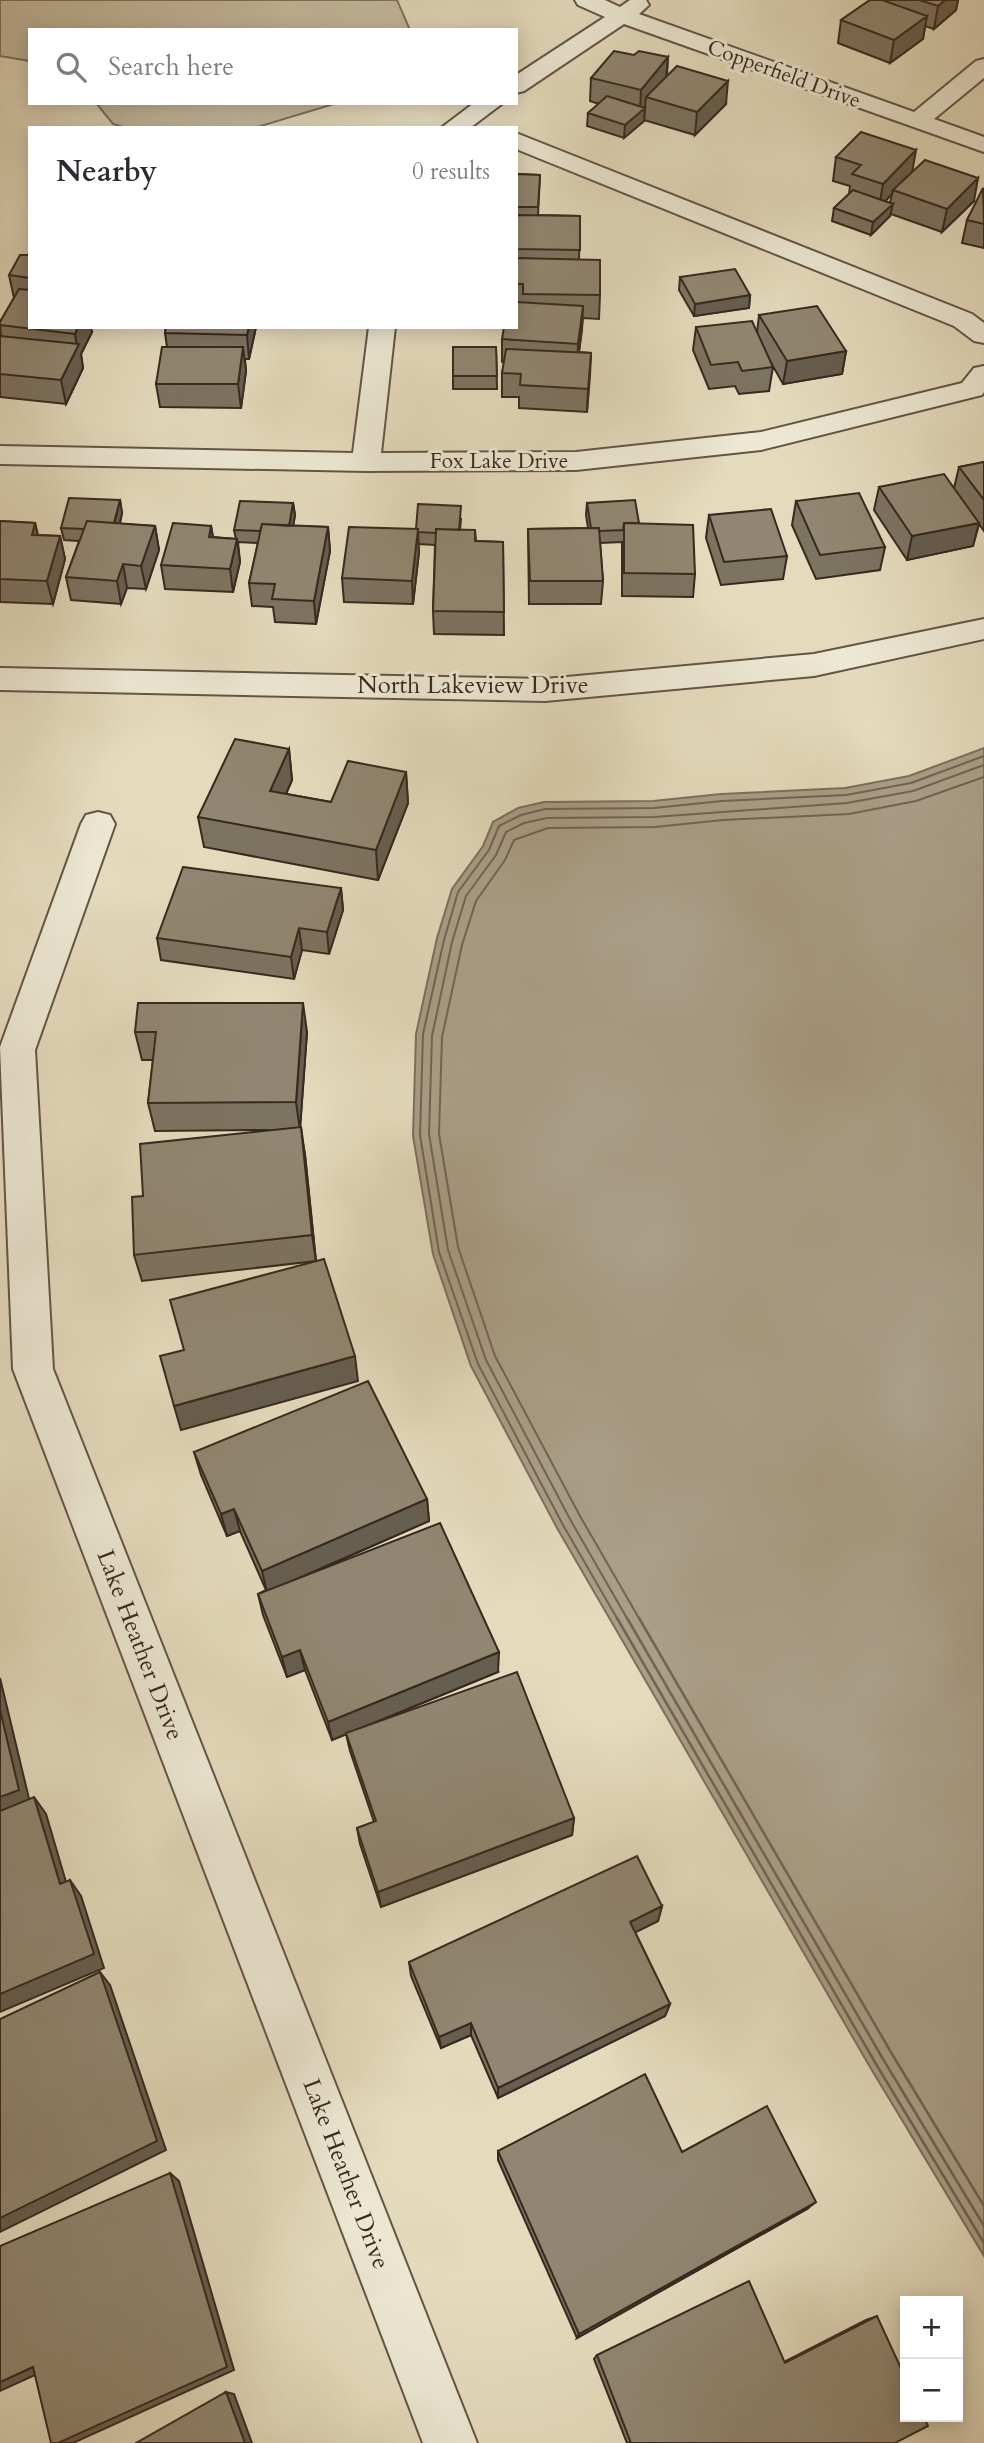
<!DOCTYPE html>
<html lang="en">
<head>
<meta charset="utf-8">
<style>
	body { margin:0; font-family:Cardo,serif; background:#f7f7f7; color:#2b2b33 }
	.controls { position:absolute; right:21px; bottom:21px; display:grid; overflow:hidden; border-radius:0px; box-shadow:0 4px 18px #0003 }
	.controls button { width:63px; height:63px; display:grid; place-items:center; padding:0; border:0; border-bottom:2px solid #e1e1e2; background:#fff; color:#2b2b33; font:35px sans-serif }
	.list { margin:0; padding:0; list-style:none }
	h2 { display:flex; justify-content:space-between; align-items:center; height:91px; margin:0; padding:0 28px; font-size:30px }
	h2 small { font-size:23px; font-weight:400; color:#7c7c81 }
	.icon { flex:none; width:38px; height:38px; fill:none; stroke:currentColor; stroke-width:2; stroke-linecap:round; stroke-linejoin:round }
	.map { position:relative; flex:none; width:984px; height:2443px; overflow:hidden }
	.search { position:absolute; background:#fff; box-shadow:0 4px 18px #0003; left:28px; top:28px; width:490px; height:77px; display:flex; align-items:center; gap:18px; box-sizing:border-box; padding:0 24px; border-radius:0px; color:#7c7c81; font-size:26px }
	.panel { position:absolute; background:#fff; box-shadow:0 4px 18px #0003; left:28px; top:126px; width:490px; height:203px; border-radius:0px }
	.map>svg:first-child { display:block }
</style>
</head>
<body>
<div class="map">
<svg width="984" height="2443" viewBox="0 0 984 2443">
	<rect width="100%" height="100%" fill="#e4dbbd"/>
	<filter id="stains"><feTurbulence type="fractalNoise" baseFrequency=".00286" numOctaves="4"/><feColorMatrix values="0 0 0 0 .2 0 0 0 0 .09 0 0 0 0 .02 0 0 0 .5 -.17"/></filter>
	<radialGradient id="worn" r=".72"><stop offset=".6" stop-color="#630" stop-opacity="0"/><stop offset="1" stop-color="#630" stop-opacity=".3"/></radialGradient>
	<path fill="#c7bda2" stroke="#807360" stroke-width="2" d="M0,0h397l13,30h-380v31l-30,-5z
		M96,103h241l-83,25h-128l-13,-4z"/>
	<path fill="#aa9e87" stroke="#7c6f5d" stroke-width="2" d="M984,748v1508l-114,-189 -313,-539 -86,-162 -38,-112 -20,-118 3,-102 21,-96 15,-49 31,-43 10,-24 25,-14 26,-6 109,-1 68,-7 124,-6 64,-12z"/>
	<g fill="none" stroke-linecap="round" stroke-linejoin="round">
		<path stroke="#716453" stroke-width="2" d="M618,1620l-55,-95 -85,-161 -39,-112 -19,-117 3,-101 21,-94 14,-48 31,-42 10,-24 22,-11 24,-6 109,-1 68,-7 124,-6 65,-12 73,-27
			M628,1620l-57,-99 -85,-161 -38,-110 -19,-116 3,-98 20,-94 14,-46 30,-41 10,-23 18,-9 23,-5 107,-1 193,-14 66,-12 71,-26
			M640,1620l-60,-104 -85,-160 -37,-109 -19,-113 3,-97 20,-92 14,-44 29,-41 9,-20 34,-12 107,-1 68,-7 126,-6 67,-13 68,-24"/>
		<path stroke="#716453" stroke-width="2.5" d="M617,1618l259,446 108,179
			M627,1618l256,441 101,167
			M639,1618l253,436 92,152"/>
		<g stroke="#635646" stroke-width="4">
			<path id="minor" d="M575,0h30l15,7 10,-7h16l3,5 -10,9 275,98 62,-51 8,-2v19l-50,41 50,18v15l-360,-128 -100,67 -8,2v-18l89,-58 -27,-12z
				M474,103h29l-33,25h-29z
				M516,133l456,181 12,9v20l-10,-2 -20,-15 -438,-177z
				M369,327h26l-14,126 195,-1 185,-20 201,-49 12,-15 10,-2v26l-2,3 -221,55 -185,20 -210,1 -366,-7v-18l353,7z
				M98,812l12,3 5,9 -80,226 18,319 424,1074h-54l-410,-1074 -13,-322 81,-223 5,-9z"/>
		</g>
		<g stroke="#635646" stroke-width="4">
			<path id="tertiary" d="M984,619v20l-170,37 -269,25 -545,-11v-22l545,11 269,-25z"/>
		</g>
		<use href="#minor" fill="#ede8d4" fill-rule="evenodd"/>
		<use href="#tertiary" fill="#ede8d4" fill-rule="evenodd"/>
	</g>
	<path fill="#7d7361" stroke="#38291f" stroke-width="2" fill-rule="evenodd" d="M870,0h88l-2,10 -22,19 -9,-3 -2,13 -33,24 -52,-20 3,-23z
		M634,55l34,2 -1,19 59,28 -31,31 -51,-15 1,-13 -1,14 -20,17 -37,-12 1,-13 11,-9 -9,-3 1,-23z
		M836,157l76,15 62,29 -32,31 -51,-18 -1,2 -19,19 -39,-14 2,-13 15,-14 1,-8 -17,-5zM892,194l-2,9 -5,-2z
		M516,174l24,1 -2,40 42,1 -1,43 21,36 -1,24 -16,-1 -4,34 12,1 -4,59 -68,-4v-11h-17v-24l2,-10 -2,-1v-23l14,-12z
		M984,188v60l-22,-5 5,-23z
		M30,255v72l62,5 -11,22 2,14 -17,36 -66,-7v-61h1l-1,-14 14,-24 -5,-23z
		M680,277l70,18 -1,13 -55,8 -15,-26z
		M759,315l87,36 -4,23 -59,10 -13,-23 3,6 -4,24 -30,3 -4,-8 -26,3 -16,-39 3,-23 61,6z
		M166,327h90l-7,32h-4l1,12 -5,37 -81,-1 -4,-23 11,-37 -2,-14z
		M453,347h43l1,42h-44z
		M984,462v69l-5,-7 -6,22 -66,14 -33,-50 5,-23 75,1 5,-21z
		M120,500l2,13 -2,11 35,2 4,24 -13,39 -19,-1 -6,16 -50,-4 -5,-23 13,-36 -15,-1 -3,-12z
		M796,501l89,46 -5,23 -64,9 -24,-54z
		M293,503l2,12 -2,11 35,1 2,24 -14,73 -41,-2 -2,-15 -21,-1 -3,-23 9,-40 -20,-1 2,20 -7,30 -68,-3 -4,-24 50,-39 2,11 23,2 -2,-9z
		M587,503l52,20 56,51 -2,23 -71,-1v-54l-22,1 3,38 -2,23h-72l-1,-75 60,-1 -2,-13z
		M709,515l78,41 -4,23 -62,6 -15,-47z
		M461,519l-1,11h15l1,11 27,1 1,93 -70,-1 -1,-23 2,-66 -17,-1 1,8 -6,52 -69,-2 -2,-24 74,-49z
		M0,521l35,2 3,12 22,1 5,23 -12,45 -53,-2z
		M289,749l3,31 -6,14 45,8 75,-30 2,31 -30,77 -174,-33 -6,-30z
		M341,888l2,22 -14,44 -27,-4 -8,29 -133,-19 -4,-22z
		M135,1032h172l-7,95 5,28 11,106 -174,20 -8,-26 134,-125 -113,1 -7,-28 5,-43h-11z
		M194,1452l233,47 2,22 -122,54 191,97 -129,53 205,93 -2,17 -191,72 -21,-63 -3,-16 17,-6 -24,-71 -4,-17 -14,6 -27,-70 -18,7 -24,-62 -5,-21 8,-4 -26,-59 -13,5 -26,-61z
		M662,1906l-4,15 -23,11 35,72 -5,12 -167,82 -27,-63 -30,13 -30,-72 -2,-14z
		M498,2151l309,58 -230,129 -79,-178z
		M877,2316l18,127h-268l-33,-84 3,-4 187,7 82,-42z"/>
	<path fill="#665e4f" stroke="#38291f" stroke-width="2" d="M945,0h13l-2,10 -22,19 4,-23z
		M927,16l-4,23 -33,24 4,-23z
		M668,57l-2,23 -20,17 -1,10 -3,4 3,-3 -1,13 -20,17 1,-13 15,-13 1,-22z
		M728,81l-2,23 -31,31 2,-23z
		M916,150l-4,23 -19,17 -1,4 -13,14 4,-24z
		M978,178l-4,23 -32,31 5,-23z
		M893,204l-3,12 -19,19 2,-13z
		M750,295l-1,13 -55,8 1,-12z
		M583,306l-1,24 -5,37 1,-23z
		M78,327h13l1,5 -11,22 2,14 -17,36 -5,-24 16,-33 -2,-13z
		M249,327h7l-7,32 -2,-24z
		M243,347l3,24 -5,37 -3,-24z
		M846,351l-4,23 -59,10 4,-23z
		M591,353l-1,23 -3,36 1,-23z
		M120,500l2,13 -7,29 -2,-12z
		M293,503l2,12 -5,30 -2,-13z
		M35,523l5,23 -8,-11z
		M979,523l-6,23 -66,14 5,-24z
		M155,526l4,24 -13,39 -5,-23z
		M211,526l4,23 -6,-12z
		M328,527l2,24 -14,73 -2,-23z
		M418,529l1,23 -6,52 -1,-23z
		M60,536l5,23 -12,45 -6,-23z
		M237,539l3,23 -7,30 -3,-23z
		M123,564l4,24 -6,16 -4,-23z
		M289,749l3,31 -18,41 -4,-30z
		M406,772l2,31 -30,77 -2,-30z
		M341,888l2,22 -14,44 -2,-22z
		M299,928l3,22 -8,29 -3,-22z
		M303,1003l4,29 -7,98 -4,-28z
		M301,1127l4,28 11,106 -4,-26z
		M355,1356l3,25 -177,49 -7,-24z
		M427,1499l2,22 -162,71 -5,-21z
		M234,1509l6,22 -13,5 -6,-22z
		M300,1650l5,20 -18,7 -5,-20z
		M499,1652l-1,20 -166,68 -4,-18z
		M0,1678l31,129 -31,11z
		M34,1797l12,17 25,85 -11,-15z
		M574,1818l-2,17 -191,72 -3,-15z
		M70,1880l11,16 23,72 -104,44v-18z
		M662,1906l-4,15 -32,16 4,-15z
		M100,1972l10,13 56,165 -166,82v-14z
		M670,2004l-5,12 -167,82v-10z
		M471,2023v12l-30,13 -2,-11z
		M170,2173l9,8 55,189 -161,73h-15z
		M816,2202l-9,7 -230,129 2,-4z
		M33,2367l13,3 -46,21v-9z
		M226,2392l8,2 18,49h-7z"/>
	<path fill="#918671" stroke="#38291f" stroke-width="2" d="M870,0h12l45,16 -33,24 -53,-20z
		M919,0h26l-7,6z
		M614,51l20,4 5,-4 29,6 -27,33 -50,-12z
		M677,66l51,15 -31,31 -51,-15z
		M607,96l38,12 -20,17 -37,-12z
		M861,132l55,18 -33,34 -31,-10 9,-9 -25,-8z
		M925,160l53,18 -31,31 -54,-19z
		M516,174l24,1 -2,32h-22z
		M983,188l1,36 -17,-4z
		M853,190l40,14 -20,18 -39,-14z
		M516,215l64,1v34l-64,-1z
		M20,255h10v23l-21,-3z
		M516,258l84,2v35l-77,-1v-10h-7z
		M735,269l15,26 -55,9 -15,-27z
		M19,289l11,1v37h48l-3,7 -75,-9v-3z
		M516,302l67,4 -5,38 -76,-5 2,-12h12z
		M817,306l29,45 -59,10 -28,-46z
		M752,321l21,46 -31,4 -4,-9 -27,3 -15,-38z
		M166,327h83l-2,8 -82,-2z
		M0,336l79,8 -18,36 -61,-6z
		M162,347h81l-5,37h-82z
		M453,347h43l1,29h-44z
		M506,349l85,4 -3,36 -68,-4 1,-11 -19,-1z
		M984,462v38l-25,-33z
		M944,474l35,49 -67,13 -33,-49z
		M859,493l26,54 -65,8 -24,-54z
		M69,498l51,2 -6,23 -27,-2 -3,8 -23,-1z
		M635,500l4,23h-15l-1,7 -24,1v-3h-8l-4,-25z
		M240,501l53,2 -4,23 -27,-2 -2,7 -26,-1z
		M418,504l43,2 -2,24 -23,-1v4l-18,-1v-3h-2z
		M771,509l16,47 -63,6 -15,-47z
		M0,521l35,2 -3,12 28,1 -13,45 -47,-2z
		M87,521l68,5 -14,40 -18,-2 -6,17 -51,-4z
		M173,523l38,3 -2,11 28,2 -7,30 -69,-4z
		M624,523l69,2 2,49 -71,-1z
		M262,524l66,3 -14,74 -42,-2 3,-15 -26,-1z
		M349,527l69,2 -6,52 -70,-3z
		M599,528l4,53h-73l-2,-52z
		M436,529l39,1v11l28,1 1,70 -71,-1z
		M235,739l54,10 -19,42 61,11 17,-41 58,11 -30,78 -178,-33z
		M183,867l158,21 -14,44 -28,-4 -8,29 -134,-19z
		M138,1003h165l-7,99 -148,1 8,-71h-21z
		M301,1127l11,108 -178,20 -2,-58 11,-1 -3,-52z
		M324,1259l31,97 -181,50 -14,-50 24,-6 -14,-50z
		M368,1381l59,118 -165,72 -28,-62 -13,5 -27,-62z
		M440,1523l59,129 -171,70 -28,-72 -18,7 -24,-63z
		M517,1672l57,146 -196,74 -21,-64 19,-7 -30,-88z
		M0,1710l19,80 -19,7z
		M34,1797l26,87 10,-4 24,74 -94,40v-183z
		M637,1856l25,50 -32,16 40,82 -172,84 -27,-65 -32,14 -30,-75z
		M100,1972l57,169 -157,77v-199z
		M645,2074l37,78 85,-46 49,96 -237,132 -81,-183z
		M170,2173l57,194 -169,76h-7l-18,-76 -33,15v-136z
		M749,2281l36,82 92,-47 28,61v40h19l4,9 -33,17h-264l-34,-88z
		M226,2392l19,51h-109z"/>
	<g text-anchor="middle" dominant-baseline="central" stroke-width="6" stroke-linejoin="round" paint-order="stroke">
		<g font-size="21" fill="#38291f" stroke="#ede8d4">
			<text transform="translate(784 74) rotate(20)">Copperfield Drive</text>
			<text x="499" y="461">Fox Lake Drive</text>
		</g>
		<g font-size="24" fill="#38291f" stroke="#ede8d4">
			<text x="473" y="685">North Lakeview Drive</text>
			<text transform="translate(140 1645) rotate(69)">Lake Heather Drive</text>
			<text transform="translate(346 2174) rotate(69)">Lake Heather Drive</text>
		</g>
	</g>
	<rect width="100%" height="100%" filter="url(#stains)"/>
	<rect width="100%" height="100%" fill="url(#worn)"/>
</svg>
<div class="controls">
<button>+</button>
<button>−</button>
</div>
<div class="search"><svg class="icon" aria-label="search" viewBox="0 0 24 24"><circle cx="10" cy="10" r="6"/><path d="M15 15l6 6"/></svg>Search here</div>
<section class="panel">
<h2>Nearby<small>0 results</small></h2>
<ul class="list">
</ul>
</section>
</div>
</body>
</html>
